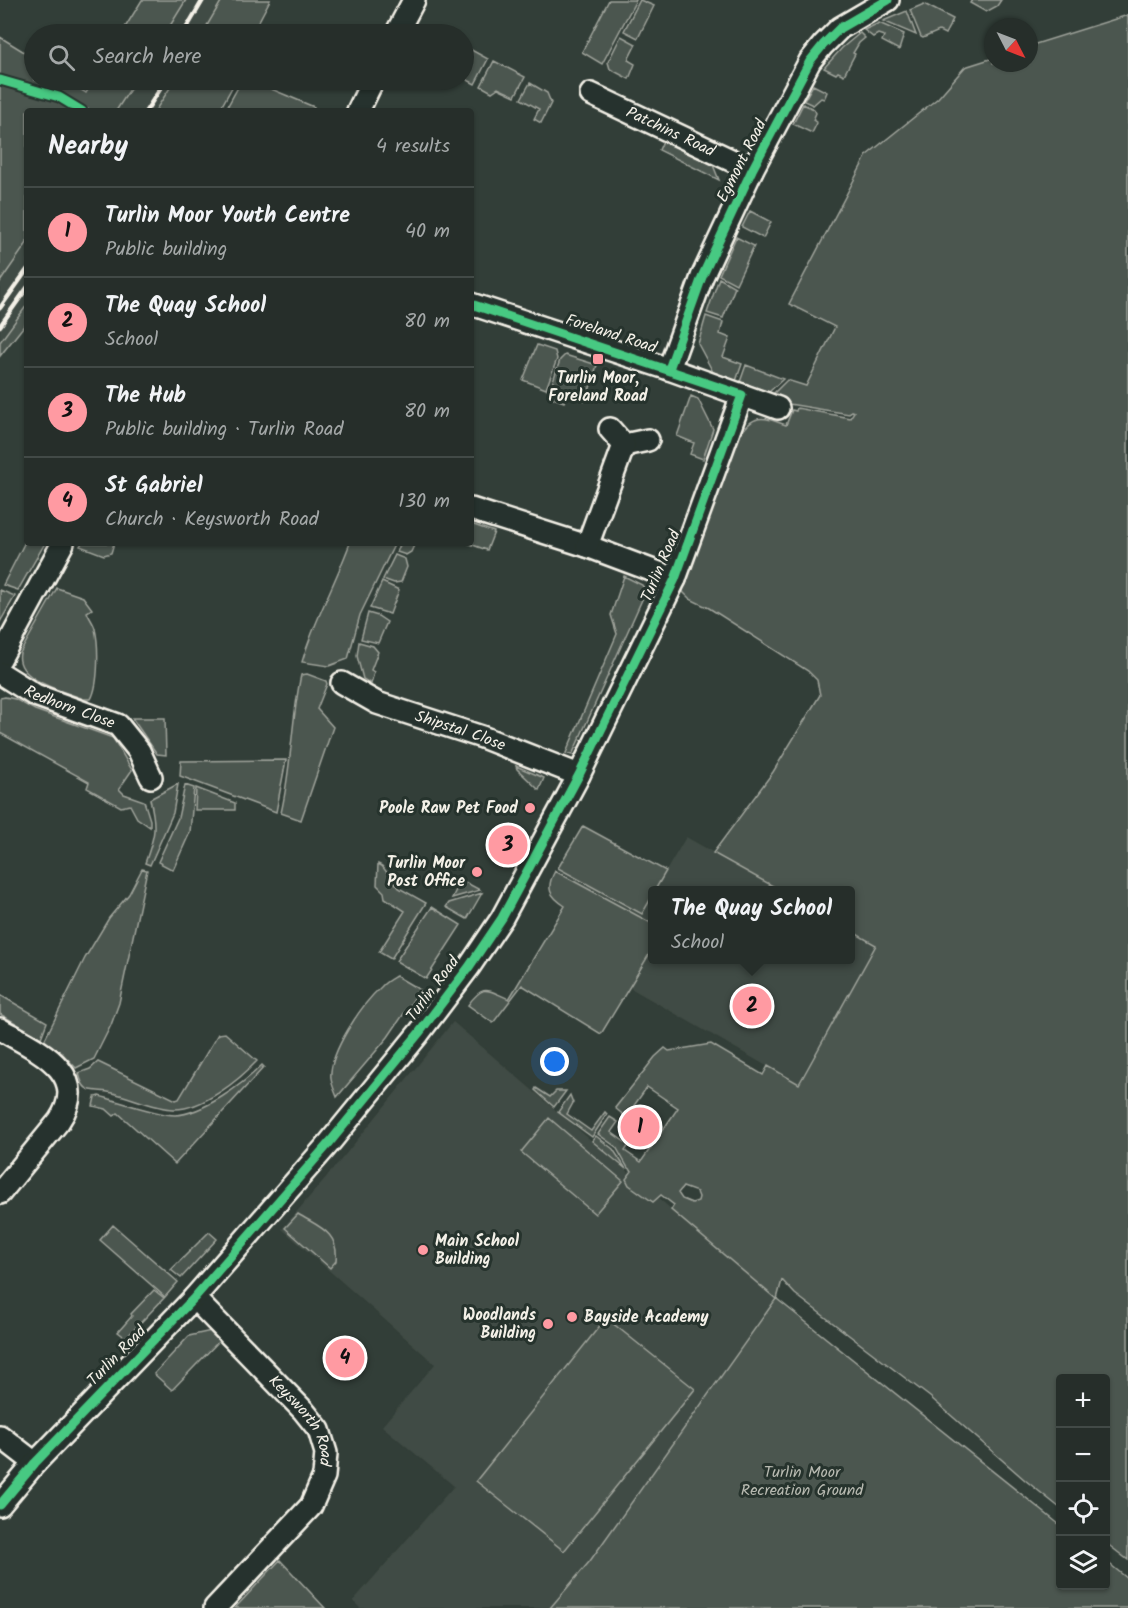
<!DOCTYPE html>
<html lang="en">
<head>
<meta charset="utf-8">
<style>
	body { margin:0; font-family:Kalam,sans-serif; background:#2e3632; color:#f1f3f6 }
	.controls { position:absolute; right:18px; bottom:18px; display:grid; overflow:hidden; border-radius:6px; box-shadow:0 2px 4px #0004 }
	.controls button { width:54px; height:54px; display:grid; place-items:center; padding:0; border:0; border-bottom:2px solid #424a47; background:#262e2a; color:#f1f3f6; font:30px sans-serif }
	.compass { position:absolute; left:984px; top:18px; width:54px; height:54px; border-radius:50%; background:#262e2a; box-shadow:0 2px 4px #0004; rotate:132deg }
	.you { position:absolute; left:555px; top:1062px; width:21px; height:21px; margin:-15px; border:4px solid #fff; border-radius:50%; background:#1a73e8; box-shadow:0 0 0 9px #1a73e833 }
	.badge { display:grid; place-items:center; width:39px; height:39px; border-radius:50%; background:#ff9aa2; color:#111; font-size:20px; font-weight:700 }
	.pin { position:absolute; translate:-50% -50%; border:3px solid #fff; box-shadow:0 2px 6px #0006 }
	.popup { position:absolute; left:648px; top:886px; width:207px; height:78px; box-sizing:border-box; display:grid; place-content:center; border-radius:6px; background:#262e2a; filter:drop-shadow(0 2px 4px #0005); font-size:20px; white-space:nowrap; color:#a4a8a8 }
	.popup b { font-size:22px; color:#f1f3f6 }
	.popup::after { content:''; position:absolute; left:50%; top:100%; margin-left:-12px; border:12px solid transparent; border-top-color:#262e2a }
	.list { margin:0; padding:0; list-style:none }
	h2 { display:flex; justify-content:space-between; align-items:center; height:78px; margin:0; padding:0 24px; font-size:26px }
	h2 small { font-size:20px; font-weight:400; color:#a4a8a8 }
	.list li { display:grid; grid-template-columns:39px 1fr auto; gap:18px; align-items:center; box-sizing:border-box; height:90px; padding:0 24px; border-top:2px solid #424a47 }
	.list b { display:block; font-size:22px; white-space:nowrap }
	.list p { margin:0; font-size:20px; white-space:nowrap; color:#a4a8a8 }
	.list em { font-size:20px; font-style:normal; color:#a4a8a8 }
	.icon { flex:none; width:33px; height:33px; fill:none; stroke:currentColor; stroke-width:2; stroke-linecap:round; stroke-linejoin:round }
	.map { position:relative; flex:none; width:1128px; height:1608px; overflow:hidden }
	.search { position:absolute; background:#262e2a; box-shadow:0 2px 4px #0004; left:24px; top:24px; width:450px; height:66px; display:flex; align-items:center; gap:15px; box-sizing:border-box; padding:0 21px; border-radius:33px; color:#a4a8a8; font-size:22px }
	.panel { position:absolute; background:#262e2a; box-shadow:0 2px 4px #0004; left:24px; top:108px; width:450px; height:438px; border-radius:6px }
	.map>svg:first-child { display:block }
</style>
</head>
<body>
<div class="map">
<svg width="1128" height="1608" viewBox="0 0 1128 1608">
	<rect width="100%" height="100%" fill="#323e38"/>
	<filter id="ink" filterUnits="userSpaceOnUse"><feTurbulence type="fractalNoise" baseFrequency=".0167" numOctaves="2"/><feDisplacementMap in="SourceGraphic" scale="12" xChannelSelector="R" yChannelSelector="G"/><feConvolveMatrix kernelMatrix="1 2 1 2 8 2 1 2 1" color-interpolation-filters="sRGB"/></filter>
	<g filter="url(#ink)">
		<path fill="#404b44" d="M186,0h36l-20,34h-37z
			M136,80h39l-20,31h-39z
			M27,243v62l-27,37v-60z
			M583,826l83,45 20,-34 94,53h-127v70h198v-29l25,14 -78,139 -253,-145 20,-33 -13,-11 -3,-9 1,-6z
			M453,1022l323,277 -186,262 -40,47h-190l-7,-7 101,-115 -72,-60 53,-62 -153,-135 63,-74z"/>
		<path fill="#4c564f" stroke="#a0a49c" stroke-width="1.5" fill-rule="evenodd" d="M142,0h44l-21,34h-44z
			M222,0h48l-18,34h-50z
			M609,0h27l-34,64 -20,-12z
			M640,0l14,6 -16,32 -14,-7z
			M972,0h29l-4,6 -11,6 -16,-9z
			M924,4l29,15 -8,15 -6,-3 -16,7 -2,-1 -11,-27z
			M907,11l9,24 -33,-14z
			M1128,15v1545l-22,-17v-165h-46v130l-35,-28 -95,-83 -135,-103 -13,-14 -5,19 283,226v61h46v-25l22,18v29h-578l40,-47 186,-262 -105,-89 3,-5 -13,-10 -8,7 -24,-17 -3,-6 6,-8 -4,-3 -12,-21 -18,-13 12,-17 8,5 -7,10 18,13 -4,6 16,11 37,-54 -31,-21 -21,30 -11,-9 40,-51 10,-9 4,3 42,-7 52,31 5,-9 31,18 77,-139 -25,-14v-41h-71l-67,-37 60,-81 47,-77 -3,-15 -9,-9 -99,-63 -19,-9 -7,-7 1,-8 54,-146c15,-25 24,-22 48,-13l6,-15 4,1 1,-3 53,10 4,-6 -3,-1 -2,3 -60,-10 -8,-3 -1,-5 -7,-2 14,-14 19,6 29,-59 -46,-23 78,-149 71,-57 27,-31 28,-9v5h36v-17zM683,1187l14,5 2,5 -1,4 -6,2 -10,-4 -4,-6z
			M879,23l25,11 -5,16 -17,-9 2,-5 -6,-2 -5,3 -9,-7z
			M860,33l5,5 -6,5 -6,10 2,1 -11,21 -6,-3 -2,2 -12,-6 18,-20z
			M621,36l15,8 -8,16 7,4 -6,15 -19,-10 -2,-7z
			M0,37l34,21v22h32l20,13 8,-13h42l-20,31h-25l-12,-8 -6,8h-46v132l-27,39z
			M464,46l24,13 -13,25 -11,-6z
			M494,61l31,16 -10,19 -17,-8 -6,4 -11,-6z
			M175,80h61l-17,31h-64z
			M242,80h8l64,27 -2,4h-87z
			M530,83l17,10 4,10 -10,20 -7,-4 5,-10 -18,-10z
			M813,85l14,7 -3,7 -3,-1 -8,7 -9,-4z
			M803,104l11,5 2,4 -3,7 4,3 -5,10 -19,-9z
			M663,141l50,24 6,15 -60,-30z
			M750,211l21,11 -8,16 -21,-11z
			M736,237l18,9 -18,38 -17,-9z
			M719,278l16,9 -12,31 -16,-5z
			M27,305v17l-27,34v-14z
			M706,316l17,6 -3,12 10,4 -7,19 19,7 -6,17 -23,-9 -15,-28z
			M537,345l18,6 2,8 -11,30 -23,-9z
			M565,355l32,10 -11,36 -19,-7 -3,8 -16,-6 12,-36z
			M746,365l37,14 -14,13 -29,-10z
			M691,396l7,3 15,30 -10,30 -13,-5 4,-11 -17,-7z
			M471,524l23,8 -7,18 -20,-7h4z
			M27,538v5h18l-27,47 -15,-5z
			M82,543h32l-3,10 -7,2 -24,-9z
			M350,543h45l-35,72 -12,44 -19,7 -27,-4c12,-41 33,-78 48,-119z
			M401,543h14l-4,9 -5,3 -9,-3z
			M395,555l10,4 2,8 -6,15 -7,1 -11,-4z
			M624,576l18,9 4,6 -1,2 -73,162 -6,-2 51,-119 -6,-19z
			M382,582l17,8 -9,24 -20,-6z
			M57,588l26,9 9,12 -5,3c2,6 7,11 8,17 4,16 4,56 -4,70h-8c-19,-8 -69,-19 -63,-46z
			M0,590l15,6 -15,26z
			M368,613l10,3 9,6 -9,21 -17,-4z
			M359,642l14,4 5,6 -7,18 3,2 -3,12 -8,-5 -6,-23z
			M307,674l19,7 1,3 -10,25 16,18 -32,93 -20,-7c11,-47 10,-92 20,-138z
			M5,697l10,2 20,11 78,28 19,32 -13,19 5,5 20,7 6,19v7l-13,-9 -7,-13 -9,2 -34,-19 2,-6 -89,-49v-35z
			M132,718h33l1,37 -9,-1z
			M286,760l-10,52 -96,-36 1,-15z
			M516,766l28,12 -5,12 -22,-21z
			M178,784l-5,29 -23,52 -5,-2c10,-28 12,-35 5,-64z
			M185,785l9,3 -4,44 -17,38 -15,-8 20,-44z
			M196,788l39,15v7h-40z
			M583,826l83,45 -11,19h-2v5l-11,19 -84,-46z
			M378,864l4,2 17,22 27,15 -35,56 -12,-7 26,-41 -20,-13 -1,-6 -7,-7z
			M142,869l5,1 -28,133 -8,22 -17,34 -18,9 -14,-15 -18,-12 41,-83 24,-40 20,-24z
			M555,871l98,53v24l-52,86 -79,-49 -29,38 -25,-18c16,-22 19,-15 41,-6l56,-93c-15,-10 -20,-17 -10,-35z
			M461,880l19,10 -28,8z
			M482,893l-15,26 -21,-12 3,-4z
			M432,907l29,18 -35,54 -30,-18z
			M396,976l24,14 -32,47 -51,60c-2,-5 -5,-12 -6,-18 -3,-25 31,-75 50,-92 4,-5 10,-8 15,-11z
			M0,995l47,27 -6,16 -41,-24z
			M225,1033l32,28c-18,19 -54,48 -82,48 -16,1 -45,-12 -62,-16 -20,-5 -29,4 -34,-20l11,-4 8,-7 78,38 3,-1 39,-65z
			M262,1065l2,2 -89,97 -57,-51 -4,3 -8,-7 -13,-3 2,-9 4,-1c19,5 58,19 76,19 28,-1 68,-31 87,-50z
			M536,1088l14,9 6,-6h10l-12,16 -19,-17z
			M570,1095l3,8 -6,11 24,17 14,-19 2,2 -15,23 -34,-25z
			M549,1118l74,63 -28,33 -74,-62z
			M596,1136l17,13 13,20 -34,-28z
			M298,1214c21,13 41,18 38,47l-6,7 -45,-40z
			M113,1225l65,57 -13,15 -65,-57z
			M209,1232l8,7 -36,39 -10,-8z
			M154,1290l10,8 -38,40 -8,-6 14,-16 -1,-2z
			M606,1318l89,71 -131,162 -88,-70z
			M211,1331l9,9 -48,50 -18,-16 35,-38z
			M280,1560l45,48h-90z"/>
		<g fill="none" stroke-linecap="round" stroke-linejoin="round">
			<g stroke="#f4f1e8" stroke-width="26">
				<g id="street">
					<path d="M396,34l18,-34"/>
					<path id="s1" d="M591,94l161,76"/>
					<path d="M358,111l15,-31"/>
					<path d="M471,304l198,65 109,39"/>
					<path d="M669,369l33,-92 50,-107 58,-109 13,-16 17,-17 48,-28"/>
					<path d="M624,445l24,-5"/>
					<path d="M471,509l116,37 88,33"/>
					<path d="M587,546l37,-101 -14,-16"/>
					<path d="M0,659l63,-116"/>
					<path id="s2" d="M0,673l35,22 83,30 21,26 12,26"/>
					<path id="s3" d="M342,683l35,20 105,34 97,38"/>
					<path d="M0,1029c35,20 92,43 59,92l-59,72"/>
					<path id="s4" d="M194,1298l109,112 16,20 7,23 -2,23 -13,30 -96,102"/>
					<path d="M0,1436l35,27"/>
					<path d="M0,1505l35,-42 159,-165 136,-156 89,-109 50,-66 33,-49 77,-143 96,-196 67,-184"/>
				</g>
			</g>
			<use href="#street" stroke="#26332d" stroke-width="21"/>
			<path stroke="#f4f1e8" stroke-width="4.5" d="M183,34l20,-34
				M146,111l20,-31
				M0,308l27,-38
				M0,326l27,-38"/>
			<g stroke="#26332d" stroke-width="13">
				<path id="cycleway" d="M0,80l59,17 23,14
					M669,369l33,-92 50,-107 58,-109 13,-16 17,-17 48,-28
					M0,1505l35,-42 159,-165 136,-156 89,-109 50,-66 33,-49 77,-143 96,-196 67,-184 -271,-91"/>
			</g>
			<use href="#cycleway" stroke="#46c982" stroke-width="9"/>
		</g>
	</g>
	<g fill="#ff9aa2" stroke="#26332d" stroke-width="2">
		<rect x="592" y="353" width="12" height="12" rx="3"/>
		<circle cx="530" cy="808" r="6"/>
		<circle cx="477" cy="872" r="6"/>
		<circle cx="423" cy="1250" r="6"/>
		<circle cx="572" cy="1317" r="6"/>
		<circle cx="548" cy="1324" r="6"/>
	</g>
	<g text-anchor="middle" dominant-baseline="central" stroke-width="6" stroke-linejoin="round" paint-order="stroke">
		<g font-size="16" fill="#f4f1e8" stroke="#26332d">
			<text stroke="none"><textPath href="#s1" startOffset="88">Patchins Road</textPath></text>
			<text transform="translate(742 161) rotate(-63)">Egmont Road</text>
			<text transform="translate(611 334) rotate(18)">Foreland Road</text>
			<text transform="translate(661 566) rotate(-67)">Turlin Road</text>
			<text stroke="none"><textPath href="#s2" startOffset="78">Redhorn Close</textPath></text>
			<text stroke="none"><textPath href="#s3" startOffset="128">Shipstal Close</textPath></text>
			<text transform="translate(433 989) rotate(-53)">Turlin Road</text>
			<text transform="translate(117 1356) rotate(-46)">Turlin Road</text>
			<text stroke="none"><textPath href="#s4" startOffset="165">Keysworth Road</textPath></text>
		</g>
		<g font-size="16" font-weight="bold" fill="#f4f1e8" stroke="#26332d" text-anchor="end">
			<text x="598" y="378" text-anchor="middle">Turlin Moor,<tspan x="598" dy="18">Foreland Road</tspan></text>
			<text x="518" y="808">Poole Raw Pet Food</text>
			<text x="465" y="863">Turlin Moor<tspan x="465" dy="18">Post Office</tspan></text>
			<text x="435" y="1241" text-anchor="start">Main School<tspan x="435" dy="18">Building</tspan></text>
			<text x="536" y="1315">Woodlands<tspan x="536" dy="18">Building</tspan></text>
			<text x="584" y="1317" text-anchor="start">Bayside Academy</text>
		</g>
		<g font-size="16" fill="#b9bbb2" stroke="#26332d">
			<text x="802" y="1472">Turlin Moor<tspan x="802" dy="18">Recreation Ground</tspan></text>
		</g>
	</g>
</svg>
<div class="controls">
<button>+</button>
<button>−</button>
<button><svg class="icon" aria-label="locate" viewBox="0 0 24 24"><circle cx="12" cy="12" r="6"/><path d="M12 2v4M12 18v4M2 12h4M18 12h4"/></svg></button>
<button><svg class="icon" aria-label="layers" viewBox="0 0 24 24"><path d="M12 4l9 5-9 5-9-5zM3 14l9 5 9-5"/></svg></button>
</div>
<svg class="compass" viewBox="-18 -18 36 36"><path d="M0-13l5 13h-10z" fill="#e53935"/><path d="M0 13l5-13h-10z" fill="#a4a8a8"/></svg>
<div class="you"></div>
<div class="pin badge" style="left:640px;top:1127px">1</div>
<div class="pin badge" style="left:752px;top:1006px">2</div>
<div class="popup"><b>The Quay School</b>School</div>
<div class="pin badge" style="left:508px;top:845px">3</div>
<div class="pin badge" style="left:345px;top:1358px">4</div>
<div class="search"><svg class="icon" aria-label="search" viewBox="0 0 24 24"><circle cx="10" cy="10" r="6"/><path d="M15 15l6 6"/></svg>Search here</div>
<section class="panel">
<h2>Nearby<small>4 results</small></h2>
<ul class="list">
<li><span class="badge">1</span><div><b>Turlin Moor Youth Centre</b><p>Public building</p></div><em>40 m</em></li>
<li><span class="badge">2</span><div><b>The Quay School</b><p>School</p></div><em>80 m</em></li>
<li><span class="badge">3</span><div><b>The Hub</b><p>Public building · Turlin Road</p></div><em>80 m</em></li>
<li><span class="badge">4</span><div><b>St Gabriel</b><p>Church · Keysworth Road</p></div><em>130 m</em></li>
</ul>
</section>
</div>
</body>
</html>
